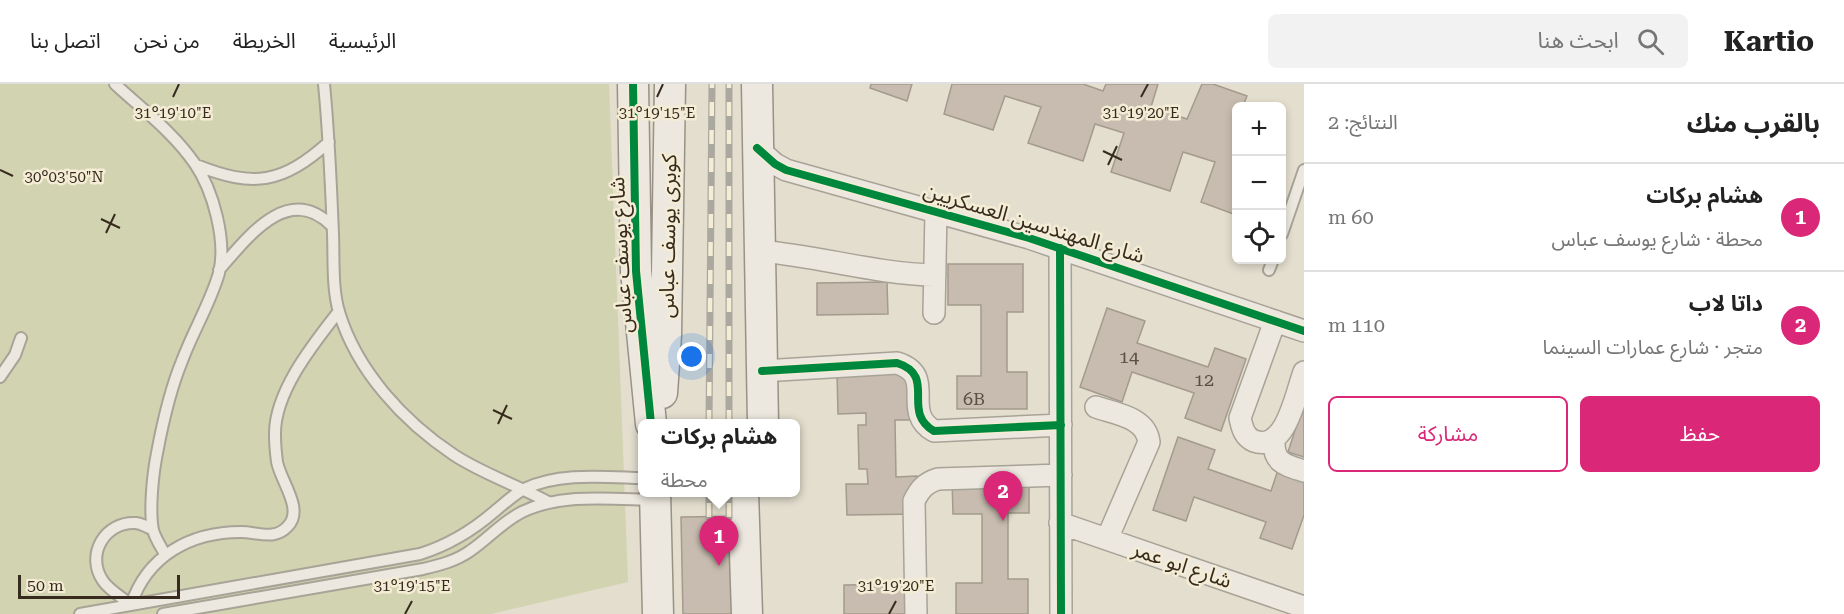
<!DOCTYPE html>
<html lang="ar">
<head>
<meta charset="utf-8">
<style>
	body { margin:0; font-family:"Roboto Serif","Noto Sans Arabic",serif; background:#f2f2f2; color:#222; direction:rtl }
	.controls { position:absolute; right:18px; top:18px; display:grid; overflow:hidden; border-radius:9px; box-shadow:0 3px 9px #0003 }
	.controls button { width:54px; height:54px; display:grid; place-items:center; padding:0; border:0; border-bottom:2px solid #e0e0e0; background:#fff; color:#222; font:30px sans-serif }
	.scale { position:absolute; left:18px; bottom:15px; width:162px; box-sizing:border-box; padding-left:6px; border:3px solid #372b1f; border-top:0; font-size:16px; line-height:21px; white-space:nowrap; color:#372b1f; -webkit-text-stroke:4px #f4ecd4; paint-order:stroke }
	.you { position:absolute; left:692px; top:273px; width:21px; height:21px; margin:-15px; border:4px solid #fff; border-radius:50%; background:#1a73e8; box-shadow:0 0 0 9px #1a73e833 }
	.badge { display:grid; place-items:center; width:39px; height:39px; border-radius:50%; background:#db2777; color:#fff; font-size:20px; font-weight:700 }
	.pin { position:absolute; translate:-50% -50px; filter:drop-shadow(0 2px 3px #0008) }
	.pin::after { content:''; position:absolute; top:32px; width:21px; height:18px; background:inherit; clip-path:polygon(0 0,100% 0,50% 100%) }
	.popup { position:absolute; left:638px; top:335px; width:162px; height:78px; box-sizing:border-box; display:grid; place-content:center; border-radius:9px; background:#fff; filter:drop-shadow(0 2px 4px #0005); font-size:20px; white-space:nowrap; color:#767676 }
	.popup b { font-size:22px; color:#222 }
	.popup::after { content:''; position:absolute; left:50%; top:100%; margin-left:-12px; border:12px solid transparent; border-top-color:#fff }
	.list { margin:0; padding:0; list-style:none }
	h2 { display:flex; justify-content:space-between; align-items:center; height:78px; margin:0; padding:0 24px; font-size:26px }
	h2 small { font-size:20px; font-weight:400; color:#767676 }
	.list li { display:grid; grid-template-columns:39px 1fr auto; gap:18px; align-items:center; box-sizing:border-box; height:108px; padding:0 24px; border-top:2px solid #e0e0e0 }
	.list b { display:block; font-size:22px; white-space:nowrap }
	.list p { margin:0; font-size:20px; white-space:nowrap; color:#767676 }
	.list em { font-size:20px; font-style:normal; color:#767676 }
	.actions { display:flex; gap:12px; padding:18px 24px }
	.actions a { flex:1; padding:14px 0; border:2px solid #db2777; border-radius:9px; text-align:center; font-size:21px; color:#db2777 }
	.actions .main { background:#db2777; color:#fff }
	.icon { flex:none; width:33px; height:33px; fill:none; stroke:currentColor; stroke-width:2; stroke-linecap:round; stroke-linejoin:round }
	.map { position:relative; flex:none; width:1304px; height:530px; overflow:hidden; direction:ltr }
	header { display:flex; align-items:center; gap:36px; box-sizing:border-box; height:84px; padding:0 30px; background:#fff; border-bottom:2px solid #e0e0e0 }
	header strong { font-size:28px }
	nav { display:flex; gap:33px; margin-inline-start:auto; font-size:21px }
	.search { width:420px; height:54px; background:#f2f2f2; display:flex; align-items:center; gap:15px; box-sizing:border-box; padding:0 21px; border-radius:9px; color:#767676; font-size:22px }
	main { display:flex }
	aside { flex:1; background:#fff }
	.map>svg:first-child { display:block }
</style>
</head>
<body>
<header>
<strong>Kartio</strong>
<div class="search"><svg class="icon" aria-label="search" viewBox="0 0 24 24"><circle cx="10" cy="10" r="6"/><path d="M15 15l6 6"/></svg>ابحث هنا</div>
<nav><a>الرئيسية</a><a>الخريطة</a><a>من نحن</a><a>اتصل بنا</a></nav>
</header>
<main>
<aside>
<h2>بالقرب منك<small>النتائج: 2</small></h2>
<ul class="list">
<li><span class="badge">1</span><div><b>هشام بركات</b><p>محطة · شارع يوسف عباس</p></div><em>60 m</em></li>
<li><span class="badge">2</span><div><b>داتا لاب</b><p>متجر · شارع عمارات السينما</p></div><em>110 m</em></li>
</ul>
<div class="actions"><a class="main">حفظ</a><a>مشاركة</a></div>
</aside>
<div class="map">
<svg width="1304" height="530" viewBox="0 0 1304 530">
	<rect width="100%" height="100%" fill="#e3dece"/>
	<path fill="#d1d3b1" d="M0,0h609l19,498 -137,32h-491z"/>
	<path fill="#c7bcaf" stroke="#a49a8d" stroke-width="1.5" d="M871,0h41l-5,17 -37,-13z
		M952,0h131l20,7 3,-7h52l-7,23 36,12 15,-35h11l34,12 -4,10h-7v20l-2,8 2,1v80l-35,-13 14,-40 -32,-10 -13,39 -59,-19 13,-39 -29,-9 -12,37 -55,-18 13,-36 -36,-11 -12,34 -49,-16z
		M948,180h75v48h-16v60h20v37h-70v-33h24v-71h-33z
		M887,198l1,32 -71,1v-32z
		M1107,224l38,13 -8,22 71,24 7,-19 31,11 -25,72 -36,-13 9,-25 -62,-21 -10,30 -42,-15z
		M917,287l1,49h-23l1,57 21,-1 1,38 -71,1 -1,-31h22l-1,-15h-8l-1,-44h8v-12l-28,1 -1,-42z
		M1304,319v54l-16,-5z
		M1178,353l37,13 -7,19 63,22 7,-21 26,9v36l-12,34 -32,-11 6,-16 -72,-25 -8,24 -33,-11z
		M952,395h77v34h-21v66h20v35h-72v-31h26v-69h-29z
		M755,432l2,98h-74l-2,-97z
		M924,500v30h-80v-29z"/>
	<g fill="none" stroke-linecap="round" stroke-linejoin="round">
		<g stroke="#a8a397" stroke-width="14">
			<path id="lane" d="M115,0c27,25 59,49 80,80 18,26 32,77 24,109 -9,31 -26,58 -37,88 -12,29 -19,60 -25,92 -4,20 -8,57 -4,77 2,8 8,17 12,24
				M324,0c5,50 7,100 9,150 1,25 -1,54 6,78 18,59 64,109 115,143 29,19 63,30 94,47
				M196,81c58,23 86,19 133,-23
				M1282,150l22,-64
				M219,186c29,-33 69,-88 113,-44
				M1269,186l4,-10
				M0,293l15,-22 6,-17
				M153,446c-5,-3 -11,-6 -17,-7 -31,-2 -51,32 -33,58 6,9 20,17 28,24 16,-49 59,-73 110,-73 16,0 34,9 47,-6 16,-17 -7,-44 -11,-64 -1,-8 -2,-18 -2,-27 -1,-43 39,-92 64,-124
				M80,530l340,-60c29,-9 52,-23 75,-43 10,-8 18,-16 29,-22 35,-17 81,-12 118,-11
				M163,530l260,-45c17,-4 33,-8 47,-18 18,-12 32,-29 52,-39 39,-19 89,-13 131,-12"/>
		</g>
		<g stroke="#a8a397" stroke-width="24">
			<path id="street" d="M757,64l18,16 11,6 243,68 275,93
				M1060,164l1,366
				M760,167c59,5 116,23 175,24
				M934,229l2,-102
				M1275,237l-35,97c2,9 4,19 14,23 32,12 42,-48 50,-69
				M762,287l135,-8c41,13 3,48 37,68l127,-6
				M1096,323c20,7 50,10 53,35l-42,97
				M1274,356c-1,23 11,25 30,31
				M1060,439l244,84
				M916,530l-2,-113c6,-12 11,-18 24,-22l123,-4"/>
		</g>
		<g stroke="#989286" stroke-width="33">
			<path id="secondary" d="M633,0l3,187 15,153
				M757,0l6,340
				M662,309l4,-58 4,-251
				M655,408l3,122
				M743,408l4,122"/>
		</g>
		<use href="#lane" stroke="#ece8df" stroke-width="10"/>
		<use href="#street" stroke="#ece8df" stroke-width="21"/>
		<use href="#secondary" stroke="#ece8df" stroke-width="30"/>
		<g stroke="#aba89f" stroke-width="7">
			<path id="rail" d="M709,340l3,-340
				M729,340v-340
				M709,433v-25
				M729,433v-25"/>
		</g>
		<use href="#rail" stroke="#f4ecd4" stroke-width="4.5" stroke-dasharray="14" stroke-linecap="butt"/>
		<g stroke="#f4ecd4" stroke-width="11">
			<path id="cycleway" d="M633,0l3,187 15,153
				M757,64l18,16 11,6 243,68 275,93
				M1060,164l1,366
				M762,287l135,-8c41,13 3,48 37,68l127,-6"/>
		</g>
		<use href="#cycleway" stroke="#00873e" stroke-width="8"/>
	</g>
	<path fill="none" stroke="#372b1f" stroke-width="2" d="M173,13l6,-13M657,13l6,-13M1141,13l7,-13M1103,67l19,9M1108,81l9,-19M0,86l13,6M101,135l19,9M106,149l9,-19M493,326l19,9M498,340l9,-19M405,530l7,-13M889,530l7,-13"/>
	<g text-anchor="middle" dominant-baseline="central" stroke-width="5" stroke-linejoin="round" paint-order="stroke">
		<g font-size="18" fill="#5b4f43">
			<text x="1129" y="272">14</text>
			<text x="1204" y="295">12</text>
			<text x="974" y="314">6B</text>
		</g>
		<g font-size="21" fill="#372b1f" stroke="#f4ecd4">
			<text transform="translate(1034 139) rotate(17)">شارع المهندسين العسكريين</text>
			<text transform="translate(668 152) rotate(-89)">كوبرى يوسف عباس</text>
			<text transform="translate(621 171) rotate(-93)">شارع يوسف عباس</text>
			<text transform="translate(1182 481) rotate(19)">شارع ابو عمر</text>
		</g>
	</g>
	<g font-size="15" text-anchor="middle" fill="#372b1f" stroke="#f4ecd4" stroke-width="5" stroke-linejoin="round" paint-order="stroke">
		<text x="657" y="34">31°19'15"E</text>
		<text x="1141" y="34">31°19'20"E</text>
		<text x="173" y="34">31°19'10"E</text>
		<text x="64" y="98">30°03'50"N</text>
		<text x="412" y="507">31°19'15"E</text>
		<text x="896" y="507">31°19'20"E</text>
	</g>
</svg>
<div class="controls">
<button>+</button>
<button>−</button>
<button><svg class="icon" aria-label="locate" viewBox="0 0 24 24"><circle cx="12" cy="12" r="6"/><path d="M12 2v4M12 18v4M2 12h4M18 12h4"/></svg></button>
</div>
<div class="scale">50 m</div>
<div class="you"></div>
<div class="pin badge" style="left:719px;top:482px">1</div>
<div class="popup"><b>هشام بركات</b>محطة</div>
<div class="pin badge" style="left:1003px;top:437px">2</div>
</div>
</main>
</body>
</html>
